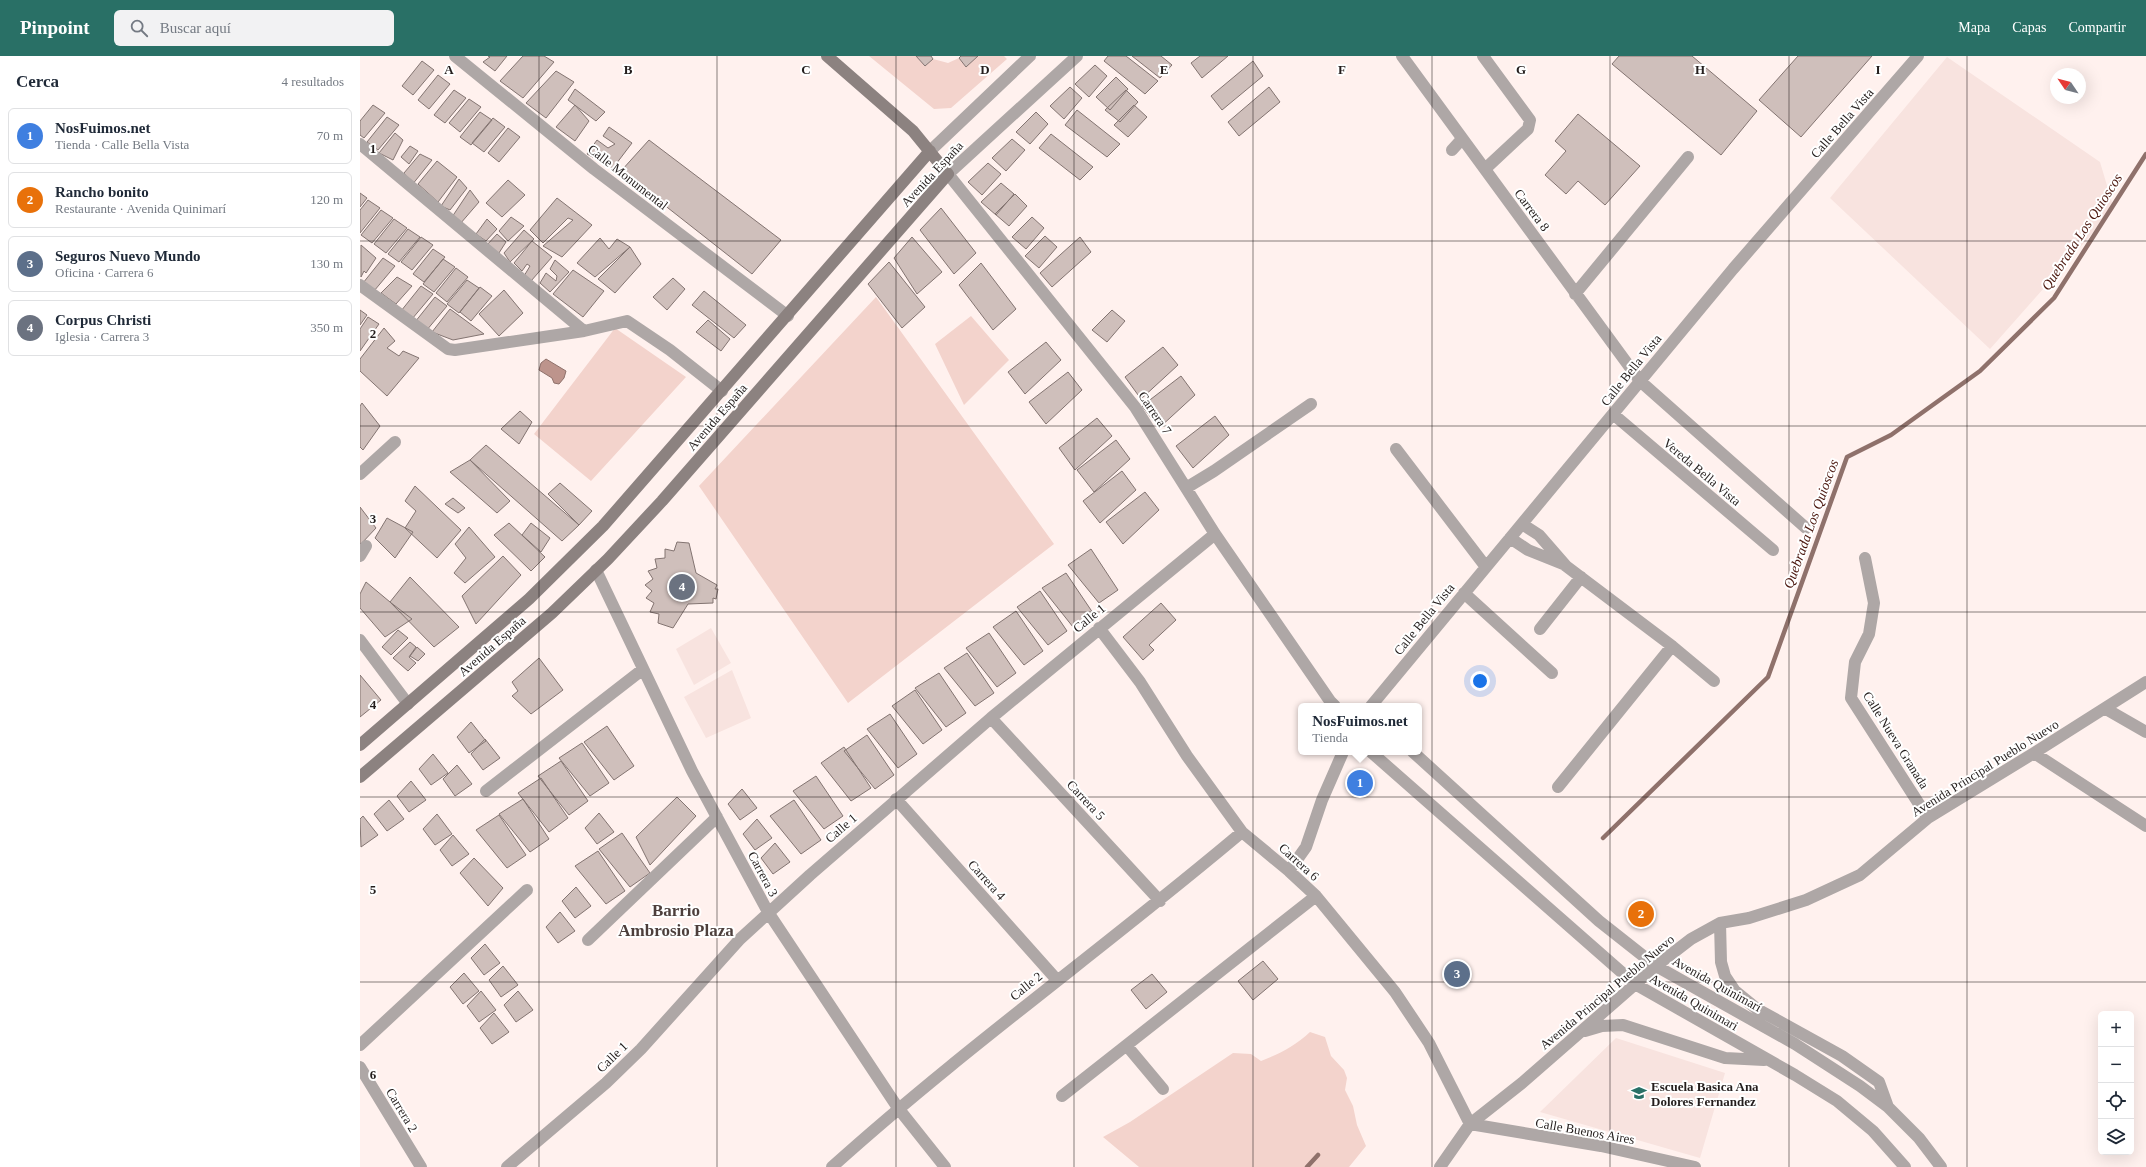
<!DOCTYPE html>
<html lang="es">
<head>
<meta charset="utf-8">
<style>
	body { margin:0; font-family:"Times New Roman",serif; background:#f2f2f3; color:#1f2937 }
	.controls { position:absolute; right:12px; bottom:12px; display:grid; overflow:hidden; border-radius:6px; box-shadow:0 4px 16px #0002 }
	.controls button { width:36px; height:36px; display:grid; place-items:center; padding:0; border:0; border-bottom:1px solid #e0e1e3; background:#fff; color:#1f2937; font:20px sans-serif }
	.compass { position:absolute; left:1690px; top:12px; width:36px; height:36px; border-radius:50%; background:#fff; box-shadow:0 4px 16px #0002; rotate:305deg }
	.you { position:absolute; left:1120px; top:625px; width:14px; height:14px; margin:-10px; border:3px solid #fff; border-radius:50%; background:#1a73e8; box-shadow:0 0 0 6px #1a73e833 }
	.badge { display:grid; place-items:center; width:26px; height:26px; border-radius:50%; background:#297066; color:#fff; font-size:13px; font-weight:700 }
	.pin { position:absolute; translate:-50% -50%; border:2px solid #fff; box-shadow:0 1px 4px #0006 }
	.popup { position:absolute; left:938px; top:647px; width:124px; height:52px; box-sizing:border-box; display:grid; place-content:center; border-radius:6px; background:#fff; filter:drop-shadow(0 1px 3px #0005); font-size:13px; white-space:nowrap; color:#747a83 }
	.popup b { font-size:15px; color:#1f2937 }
	.popup::after { content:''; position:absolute; left:50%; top:100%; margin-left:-8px; border:8px solid transparent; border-top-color:#fff }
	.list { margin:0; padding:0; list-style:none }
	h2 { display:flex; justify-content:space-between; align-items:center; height:52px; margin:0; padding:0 16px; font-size:17px }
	h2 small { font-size:13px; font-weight:400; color:#747a83 }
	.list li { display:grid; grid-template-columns:26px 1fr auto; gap:12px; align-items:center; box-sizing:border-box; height:56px; margin:0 8px 8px; padding:0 8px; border:1px solid #e0e1e3; border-radius:6px }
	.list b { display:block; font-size:15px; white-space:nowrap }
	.list p { margin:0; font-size:13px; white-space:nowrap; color:#747a83 }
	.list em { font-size:13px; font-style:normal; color:#747a83 }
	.icon { flex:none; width:22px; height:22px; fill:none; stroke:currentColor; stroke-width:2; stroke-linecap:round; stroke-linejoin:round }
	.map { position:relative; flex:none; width:1786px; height:1111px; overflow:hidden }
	header { display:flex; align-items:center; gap:24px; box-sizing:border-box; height:56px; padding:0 20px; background:#297066; color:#fff }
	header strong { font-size:19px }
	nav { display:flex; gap:22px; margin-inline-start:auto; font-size:14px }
	.search { width:280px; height:36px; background:#f2f2f3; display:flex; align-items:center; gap:10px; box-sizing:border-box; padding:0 14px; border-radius:6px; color:#747a83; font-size:15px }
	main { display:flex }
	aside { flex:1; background:#fff }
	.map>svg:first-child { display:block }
</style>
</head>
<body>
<header>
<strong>Pinpoint</strong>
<div class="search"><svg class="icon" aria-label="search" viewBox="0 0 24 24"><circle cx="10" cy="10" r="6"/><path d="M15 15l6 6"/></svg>Buscar aquí</div>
<nav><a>Mapa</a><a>Capas</a><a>Compartir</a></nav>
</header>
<main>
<aside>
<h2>Cerca<small>4 resultados</small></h2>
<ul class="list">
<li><span class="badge" style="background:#3f7fe0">1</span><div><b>NosFuimos.net</b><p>Tienda · Calle Bella Vista</p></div><em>70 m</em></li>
<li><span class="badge" style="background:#e8710a">2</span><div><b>Rancho bonito</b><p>Restaurante · Avenida Quinimarí</p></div><em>120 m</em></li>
<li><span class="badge" style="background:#5c6f8a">3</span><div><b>Seguros Nuevo Mundo</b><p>Oficina · Carrera 6</p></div><em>130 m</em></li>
<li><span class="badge" style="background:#6b7280">4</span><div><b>Corpus Christi</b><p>Iglesia · Carrera 3</p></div><em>350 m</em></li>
</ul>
</aside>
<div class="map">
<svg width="1786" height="1111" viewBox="0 0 1786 1111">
	<rect width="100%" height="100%" fill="#fff1ee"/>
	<path fill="#f8e3df" d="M1587,1l153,105 14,47 -124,140 -160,-151z
		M351,572l20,35 -37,22 -18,-36z
		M372,614l19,48 -45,20 -22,-41z
		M1256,982l109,35 -25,85 -160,-46z"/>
	<path fill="#f3d3cc" d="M509,0h47l9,10 8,-7 15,4 11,-5 7,8 12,-10h26l3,3 -56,49 -17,1z
		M516,241l178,247 -206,159 -149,-217z
		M611,260l38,44 -45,45 -29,-61z
		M255,272l71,49 -95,104 -57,-47z
		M950,976l15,5 6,19 13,14 3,8 -2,12 8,16 4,19 9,21 -17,21h-210l-36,-30 27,-15 103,-69 18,1 10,7c18,-7 34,-15 49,-29z"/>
	<path fill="#bd948c" stroke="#8f716b" d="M186,303l20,12 -2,7 -5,6 -5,-1 -2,-5 -13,-8 2,-7z"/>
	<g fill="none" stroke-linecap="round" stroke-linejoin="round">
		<path stroke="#8f716b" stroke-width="4.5" d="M1243,782l165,-161 79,-220 44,-22 89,-64 74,-73 92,-144
			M947,1111l11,-12"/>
	</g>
	<path fill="#cfbfbb" stroke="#837471" d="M128,0h19l-12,15 -12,-9 7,-5z
		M163,0h21l10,6 -31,36 -23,-17z
		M556,0h15l2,3 -8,7z
		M601,0h17l-12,11 -7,-9z
		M748,0h18l32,25 -13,13 -41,-33z
		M772,0h29l11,9 -12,13z
		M840,0h28l-26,22 -11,-15z
		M1259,0h73l65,55 -36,44 -109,-91z
		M1438,0h74l-71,81 -42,-37z
		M62,5l12,9 -21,25 -11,-9z
		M893,5l10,15 -41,34 -11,-14z
		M735,9l12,11 -18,21 -14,-13z
		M196,15l18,11 -28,36 -20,-15z
		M78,19l12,9 -21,25 -11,-9z
		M756,21l12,12 -18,21 -14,-13z
		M710,31l12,11 -18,21 -14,-13z
		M909,31l11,15 -41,34 -11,-14z
		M215,33l30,23 -9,9 -28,-21z
		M94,34l12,8 -21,25 -11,-8z
		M766,34l12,12 -18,20 -15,-12z
		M109,43l12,8 -21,25 -11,-9z
		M13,49l12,8 -21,25 -4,-3v-14z
		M215,49l14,16 -14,20 -19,-14z
		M774,49l13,12 -19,20 -14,-12z
		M717,54l43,34 -13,13 -42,-32z
		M120,56l12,8 -21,25 -11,-8z
		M676,56l12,12 -18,20 -14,-12z
		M1218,58l62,52 -35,39 -27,-24 -12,13 -21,-19 21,-24 -11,-10z
		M27,61l12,8 -21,25 -11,-8z
		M133,62l12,9 -21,25 -12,-9z
		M249,71l23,16 -19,25 -26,-14 10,-14 11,8 7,-4 -12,-8z
		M148,72l12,9 -21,25 -11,-9z
		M35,77l8,7 -10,20 -14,-7z
		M691,78l42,33 -13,13 -41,-32z
		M652,83l13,11 -19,21 -14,-13z
		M289,84l132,100 -29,34 -131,-103z
		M50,90l8,5 -9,13 -8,-7z
		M60,98l12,6 -20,25 -8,-12z
		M77,105l20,16 -19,25 -20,-18z
		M628,107l13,11 -19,21 -14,-13z
		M99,123l8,9 -17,22 -9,-4z
		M148,124l17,15 -23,22 -16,-14z
		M641,127l13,11 -18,21 -15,-13z
		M110,134l9,12 -19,22 -8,-7z
		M0,137l7,5 -7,9z
		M655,138l12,12 -18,20 -14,-12z
		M197,142l35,27 -30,32 -19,-11 30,-26 -5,-2 -25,25 -13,-13z
		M8,144l12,8 -20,25v-23z
		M581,152l35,45 -22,21 -34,-44z
		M21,154l12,8 -21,25 -11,-8z
		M151,161l13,9 -16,15 -9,-10z
		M672,161l12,11 -18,21 -14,-12z
		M34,163l13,9 -21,25 -12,-9z
		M127,163l10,10 -11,12 -10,-7z
		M48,173l12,8 -21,25 -11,-8z
		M164,174l10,9 -24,23 -6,-9z
		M137,178l9,8 -9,14 -11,-10z
		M685,180l12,11 -18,21 -14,-12z
		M61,181l12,8 -21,25 -11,-8z
		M552,181l30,35 -25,22 -23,-36z
		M720,181l11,15 -39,35 -12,-14z
		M240,182l9,11 8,-10 13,8 -35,30 -18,-14z
		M172,185l20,16 -21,24 -7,-5 6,-10 -3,-2 -5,7 -8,-8z
		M1,189l15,13 -10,15 -2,-2 -3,6z
		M270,191l11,17 -26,29 -17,-14z
		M73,193l12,8 -21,25 -11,-8z
		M23,202l12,8 -21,25 -11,-8z
		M83,203l12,8 -21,25 -11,-8z
		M195,204l14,12 -19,20 -10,-9 6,-10 10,8 1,-5 -7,-7z
		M529,206l36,45 -23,21 -34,-44z
		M621,207l35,46 -23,21 -34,-45z
		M96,212l12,9 -21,25 -11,-9z
		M213,214l31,21 -21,26 -30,-23z
		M37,221l15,9 -16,18 -15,-11z
		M313,222l12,11 -18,21 -14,-13z
		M107,224l12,8 -20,25 -12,-9z
		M61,230l12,8 -21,25 -11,-8z
		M120,231l12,9 -21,25 -11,-9z
		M144,234l19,23 -24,23 -20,-22z
		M344,235l42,34 -12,13 -42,-33z
		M75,241l12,9 -21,25 -11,-9z
		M90,253l34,25 -31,6 -21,-8z
		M0,254l7,5 -7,10z
		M752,254l13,11 -18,21 -15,-12z
		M8,261l11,7 -19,27v-22z
		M348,264l22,19 -9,12 -25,-19z
		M24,272l11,13 -8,7 12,8 4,-5 16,7 -32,38 -27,-25v-12z
		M686,286l15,18 -36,34 -17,-22z
		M803,291l15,18 -37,34 -16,-22z
		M708,316l14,18 -36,34 -17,-22z
		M821,320l14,19 -36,33 -17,-22z
		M2,347l18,23 -17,24 -3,-3v-41z
		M160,355l12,11 -13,22 -18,-15z
		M855,360l14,19 -36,33 -17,-22z
		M737,362l15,18 -37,34 -16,-22z
		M756,384l14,19 -36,33 -17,-22z
		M126,389l93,80 -17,16 -92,-81z
		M110,404l40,41 -13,12 -47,-41z
		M762,415l14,19 -36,33 -17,-22z
		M200,427l32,28 -13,14 -31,-31z
		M55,430l46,44 -24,28 -32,-30 11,-17 -11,-10z
		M785,436l14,18 -36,34 -17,-22z
		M93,442l12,10 -7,5 -13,-9z
		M0,451l16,21 -15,16 -1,-1z
		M27,462l26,14 -18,26 -20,-20z
		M149,467l36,34 -14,14 -37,-36z
		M171,467l19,15 -9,14 -19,-17z
		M109,471l26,30 -30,26 -11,-10 12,-15 -11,-14z
		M317,486l12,1 7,30 21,12 -2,4h3l-2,10 -3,-1v5l-25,1 -15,24 -15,-5 1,-9 -9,-2 4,-9 -8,-5 6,-7 -7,-6 8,-6 -5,-8 9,-3 -2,-9 10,-1v-9l9,2z
		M731,493l27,41 -19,13 -31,-38z
		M143,500l18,19 -45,49 -14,-28z
		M706,517l27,40 -20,14 -31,-39z
		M50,521l49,50 -25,20 -44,-45z
		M6,526l24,20 22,17 -27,18 -25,-29v-14z
		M680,535l27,40 -19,14 -31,-38z
		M801,547l15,17 -27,25 5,5 -11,10 -20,-23z
		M656,555l27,40 -19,14 -31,-38z
		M38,574l10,8 -17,17 -9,-8z
		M629,577l27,40 -19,14 -31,-39z
		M50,586l6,5 -7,10 7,6 -8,8 -15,-13z
		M57,591l8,7 -7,7 -8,-5z
		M607,597l27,40 -19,13 -31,-38z
		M179,602l24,32 -32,24 -19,-18 6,-5 -6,-9z
		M579,617l27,40 -20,14 -31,-39z
		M0,619l21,25 -21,17z
		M555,634l27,40 -19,14 -31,-38z
		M530,658l27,40 -19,14 -31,-39z
		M111,666l15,19 -17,12 -12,-16z
		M247,670l27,40 -20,14 -30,-38z
		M507,679l27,40 -19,14 -31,-38z
		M125,683l15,19 -17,12 -12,-16z
		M222,687l27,40 -19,13 -31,-38z
		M484,691l27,41 -20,13 -30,-38z
		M73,698l15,19 -17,12 -12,-16z
		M201,705l27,40 -19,14 -31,-39z
		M97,709l15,19 -17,12 -12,-17z
		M456,720l27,40 -19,13 -31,-38z
		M181,722l27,40 -19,14 -31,-39z
		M51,725l15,19 -17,12 -12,-16z
		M382,733l15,19 -17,12 -12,-16z
		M317,741l19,19 -46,49 -14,-28z
		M163,743l26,40 -19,13 -31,-38z
		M29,744l15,19 -17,12 -13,-17z
		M434,744l27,40 -20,14 -31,-38z
		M239,757l15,19 -17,12 -12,-16z
		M77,758l15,20 -17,11 -12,-16z
		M139,759l27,40 -19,13 -31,-38z
		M3,760l15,19 -17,12 -1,-28z
		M397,763l15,19 -17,12 -12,-16z
		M262,777l28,40 -20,14 -31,-38z
		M93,779l16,19 -17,12 -12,-16z
		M415,787l15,19 -17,12 -12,-16z
		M238,795l27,40 -19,13 -31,-38z
		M114,802l29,30 -15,18 -28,-33z
		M216,831l15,19 -16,12 -13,-17z
		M200,856l15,19 -17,12 -12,-16z
		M125,888l15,19 -16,12 -13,-17z
		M903,905l15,18 -25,21 -15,-19z
		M143,910l15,19 -17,12 -12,-17z
		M104,917l15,18 -16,13 -13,-17z
		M792,918l15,18 -21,17 -15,-19z
		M121,935l15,19 -17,12 -12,-16z
		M158,935l15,19 -17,12 -12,-17z
		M134,957l15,19 -17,12 -12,-16z"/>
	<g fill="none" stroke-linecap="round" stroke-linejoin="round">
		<path stroke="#aea7a6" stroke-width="12" d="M95,0l139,113 194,147
			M717,0l-129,118 187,233 80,127 115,167 5,5
			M1042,0l238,325 166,147
			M1123,0l47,64 -2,9 -43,40
			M0,88l224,187
			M1092,94l10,-11
			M570,95l100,-95
			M0,229l88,64 7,1 129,-19 43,-10 43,29 52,41
			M1215,238l113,-137
			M1253,358l160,136
			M1036,393l90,118
			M0,418l35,-32
			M826,432l28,-17 97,-67
			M1162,468l17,11 27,31 106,80 42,35
			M1150,482l18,12 35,14
			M0,500l6,-10
			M1505,502l9,45 -5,31 -14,28 -4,36 77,120
			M236,514l96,201 76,141 130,196 47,59
			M1104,537l88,80
			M739,572l41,54 47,74 55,76 47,39 27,25 79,96 34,51 41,81 131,22 94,21
			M1180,573l41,-52
			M0,584l48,64
			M1011,650l362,-437 185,-213
			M1746,653l40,23
			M631,662l169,183
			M1011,696l264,232 160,91 42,26 36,30 32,36
			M1053,696l186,169 57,45 139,78 65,42 28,21 31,31 22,29
			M1674,697l112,73
			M1198,731l114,-141
			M126,735l156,-121
			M536,743l161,181
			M929,815l17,-24 16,-47 21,-48
			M1360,867l1,39 4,14 10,15 22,18 85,47 37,26 9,25
			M228,884l129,-123
			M1225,975l17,-5 21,-1 102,33 39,2
			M0,989l167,-155
			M767,990l36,43
			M0,1011l61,100
			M702,1040l254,-200
			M147,1111l99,-84 35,-34 99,-110 70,-64 181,-157 224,-184
			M472,1111c131,-118 275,-221 410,-335
			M1080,1111l30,-43 52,-41 134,-117 35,-27 29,-16 29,-5 57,-18 54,-25 68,-57 106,-65 112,-71"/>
		<path stroke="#8c8280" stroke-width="12" d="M0,689l169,-146 74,-73 327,-375
			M0,721l192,-164 56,-54 54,-58 286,-327 -35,-43 -86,-75"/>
	</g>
	<path fill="none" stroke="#241e1d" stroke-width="1" stroke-opacity="0.55" d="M179,0v1111M357,0v1111M536,0v1111M714,0v1111M893,0v1111M1072,0v1111M1250,0v1111M1429,0v1111M1607,0v1111M0,185h1786M0,370h1786M0,556h1786M0,741h1786M0,926h1786"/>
	<defs>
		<g id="school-bare" transform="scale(1.2)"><path d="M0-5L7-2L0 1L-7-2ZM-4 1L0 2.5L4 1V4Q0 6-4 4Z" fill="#297066" stroke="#fff" stroke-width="2.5" paint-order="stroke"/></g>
	</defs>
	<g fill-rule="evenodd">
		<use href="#school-bare" x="1279" y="1037"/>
	</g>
	<g text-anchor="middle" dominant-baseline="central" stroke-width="4" stroke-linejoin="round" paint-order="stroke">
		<g font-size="13" fill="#241e1d" stroke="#fff">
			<text transform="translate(1482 67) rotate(-49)">Calle Bella Vista</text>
			<text transform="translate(572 118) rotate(-47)">Avenida España</text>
			<text transform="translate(268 121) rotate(38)">Calle Monumental</text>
			<text transform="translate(1172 154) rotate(53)">Carrera 8</text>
			<text transform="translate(1271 314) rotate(-51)">Calle Bella Vista</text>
			<text transform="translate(795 357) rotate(56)">Carrera 7</text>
			<text transform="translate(357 361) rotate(-49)">Avenida España</text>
			<text transform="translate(1342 416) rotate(40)">Vereda Bella Vista</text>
			<text transform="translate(729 562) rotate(-39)">Calle 1</text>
			<text transform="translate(1064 563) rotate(-51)">Calle Bella Vista</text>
			<text transform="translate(132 590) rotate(-41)">Avenida España</text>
			<text transform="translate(1536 684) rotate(58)">Calle Nueva Granada</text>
			<text transform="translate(1625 712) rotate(-32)">Avenida Principal Pueblo Nuevo</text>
			<text transform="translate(726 744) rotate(47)">Carrera 5</text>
			<text transform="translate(481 772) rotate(-41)">Calle 1</text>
			<text transform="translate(939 806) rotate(42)">Carrera 6</text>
			<text transform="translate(403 818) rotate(62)">Carrera 3</text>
			<text transform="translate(627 824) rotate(48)">Carrera 4</text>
			<text transform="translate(1357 928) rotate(29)">Avenida Quinimarí</text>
			<text transform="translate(666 930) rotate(-39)">Calle 2</text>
			<text transform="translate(1247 936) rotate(-40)">Avenida Principal Pueblo Nuevo</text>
			<text transform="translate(1334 946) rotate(30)">Avenida Quinimari</text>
			<text transform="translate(252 1001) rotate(-44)">Calle 1</text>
			<text transform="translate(42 1054) rotate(59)">Carrera 2</text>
			<text transform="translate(1225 1075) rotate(10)">Calle Buenos Aires</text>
		</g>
		<g font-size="13" font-weight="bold" fill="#241e1d" stroke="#fff" text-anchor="start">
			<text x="1291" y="1030">Escuela Basica Ana<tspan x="1291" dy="15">Dolores Fernandez</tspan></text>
		</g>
		<g font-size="14" font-style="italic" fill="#4b170e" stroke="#fff">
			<text transform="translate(1722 176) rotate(-57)">Quebrada Los Quioscos</text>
			<text transform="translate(1451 468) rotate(-70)">Quebrada Los Quioscos</text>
		</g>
		<g font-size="17" font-weight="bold" fill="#4d3f3c" stroke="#fff">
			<text x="316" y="854">Barrio<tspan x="316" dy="20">Ambrosio Plaza</tspan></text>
		</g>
	</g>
	<g font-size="13" text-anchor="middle" font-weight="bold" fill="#241e1d" stroke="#fff" stroke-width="4" stroke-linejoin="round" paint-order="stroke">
		<text x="89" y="18">A</text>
		<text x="268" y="18">B</text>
		<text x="446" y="18">C</text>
		<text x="625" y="18">D</text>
		<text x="804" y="18">E</text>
		<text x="982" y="18">F</text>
		<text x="1161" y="18">G</text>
		<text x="1340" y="18">H</text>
		<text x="1518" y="18">I</text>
		<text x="13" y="97">1</text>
		<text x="13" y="282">2</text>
		<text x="13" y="467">3</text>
		<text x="13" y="653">4</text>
		<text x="13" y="838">5</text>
		<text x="13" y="1023">6</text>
	</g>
</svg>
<div class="controls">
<button>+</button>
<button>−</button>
<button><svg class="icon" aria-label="locate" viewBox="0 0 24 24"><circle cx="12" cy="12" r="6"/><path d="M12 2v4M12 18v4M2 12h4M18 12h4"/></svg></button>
<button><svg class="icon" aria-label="layers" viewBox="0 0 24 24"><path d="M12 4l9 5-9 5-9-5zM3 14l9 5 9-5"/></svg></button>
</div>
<svg class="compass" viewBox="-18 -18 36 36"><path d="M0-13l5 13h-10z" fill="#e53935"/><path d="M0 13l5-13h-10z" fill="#747a83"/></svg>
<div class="you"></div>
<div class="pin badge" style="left:1000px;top:727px;background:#3f7fe0">1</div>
<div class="popup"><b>NosFuimos.net</b>Tienda</div>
<div class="pin badge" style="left:1281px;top:858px;background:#e8710a">2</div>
<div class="pin badge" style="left:1097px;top:918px;background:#5c6f8a">3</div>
<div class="pin badge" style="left:322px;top:531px;background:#6b7280">4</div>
</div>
</main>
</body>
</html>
